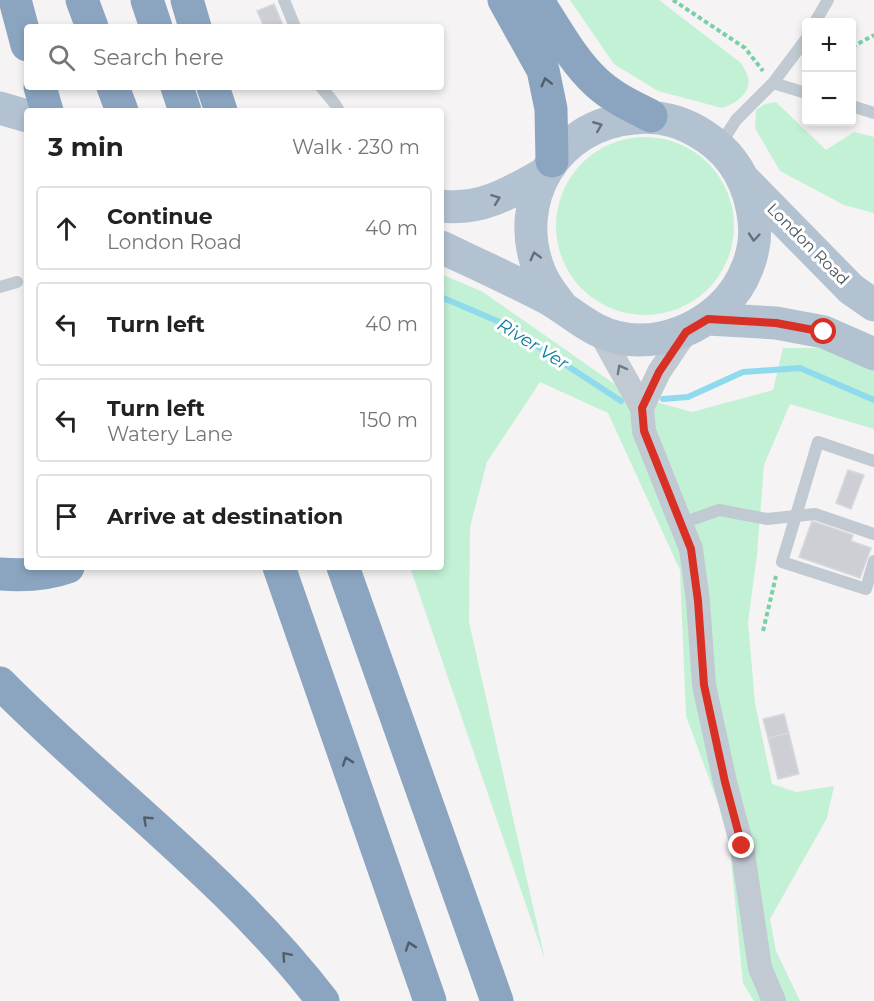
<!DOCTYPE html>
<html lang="en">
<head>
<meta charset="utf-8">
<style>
	body { margin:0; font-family:Montserrat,sans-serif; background:#f2f2f2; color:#222 }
	.controls { position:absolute; right:18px; top:18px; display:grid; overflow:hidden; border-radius:6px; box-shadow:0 3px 9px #0003 }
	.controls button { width:54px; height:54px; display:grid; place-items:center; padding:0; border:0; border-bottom:2px solid #e0e0e0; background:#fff; color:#222; font:30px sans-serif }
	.stop { position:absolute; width:18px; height:18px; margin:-14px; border:4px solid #d93025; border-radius:50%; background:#fff }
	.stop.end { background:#d93025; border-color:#fff; box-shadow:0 2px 6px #0008 }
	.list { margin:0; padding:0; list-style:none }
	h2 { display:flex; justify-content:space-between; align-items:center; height:78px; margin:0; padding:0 24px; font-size:26px }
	h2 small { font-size:20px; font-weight:400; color:#767676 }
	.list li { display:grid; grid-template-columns:39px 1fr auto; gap:18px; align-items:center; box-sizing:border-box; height:84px; margin:0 12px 12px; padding:0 12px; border:2px solid #e0e0e0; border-radius:6px }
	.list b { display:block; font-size:22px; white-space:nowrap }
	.list p { margin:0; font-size:20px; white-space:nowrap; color:#767676 }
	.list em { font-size:20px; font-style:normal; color:#767676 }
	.icon { flex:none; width:33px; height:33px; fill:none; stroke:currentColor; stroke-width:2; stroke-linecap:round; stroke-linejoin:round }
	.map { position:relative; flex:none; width:874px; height:1001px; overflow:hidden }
	.search { position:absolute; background:#fff; box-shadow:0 3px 9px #0003; left:24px; top:24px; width:420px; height:66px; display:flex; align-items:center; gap:15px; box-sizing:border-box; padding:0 21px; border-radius:6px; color:#767676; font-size:22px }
	.panel { position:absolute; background:#fff; box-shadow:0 3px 9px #0003; left:24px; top:108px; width:420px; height:462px; border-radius:6px }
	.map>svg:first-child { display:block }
</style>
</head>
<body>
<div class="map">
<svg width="874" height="1001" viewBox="0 0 874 1001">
	<rect width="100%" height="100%" fill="#f5f3f3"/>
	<path fill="#c3f1d5" d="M570,0h89l82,63c2,4 6,9 7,14 4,16 -13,27 -26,31l-64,-17 -44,-27z
		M776,102l50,48 28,-18 20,5v76l-30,-8 -64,-34 -25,-43 1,-18 9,-6z
		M556 226a89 89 0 1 1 178 0a89 89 0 1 1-178 0Z
		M441,274l42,18 147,103 62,17 81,-22 10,-42h37l54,20v61l-84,-25 -26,61 -7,90 -9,67 7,81 17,81 24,8 38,-6 -7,32 -57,101 6,32 24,50h-46l-11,-18 -15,-153 -42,-114 -6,-146 -72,-157 -68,-31 -53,80 -17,65 -1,95 76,338 -135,-393h31z"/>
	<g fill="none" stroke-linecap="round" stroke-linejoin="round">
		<path stroke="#90daee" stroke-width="6" d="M441,297l61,26 119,78
			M663,399l25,-2 55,-25 57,-4 74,32"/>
	</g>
	<path fill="#cdcfd5" stroke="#d7d9de" stroke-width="1.5" d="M274,4l9,21 -19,2 -7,-16z
		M848,470l16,5 -13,34 -15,-6z
		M812,521l41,14 -2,6 20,7 -11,30 -61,-21z
		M784,714l5,19 -21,5 -5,-19z
		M789,733l10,41 -21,5 -10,-41z"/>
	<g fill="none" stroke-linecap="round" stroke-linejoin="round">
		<path stroke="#7ad0a6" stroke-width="4" stroke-dasharray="4.5 3" stroke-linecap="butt" d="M673,0l72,48 18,23
			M852,47l22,-12
			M763,631l13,-55"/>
		<path stroke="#c1cad2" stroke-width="12" d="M284,0l11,27
			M815,22l13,-22
			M773,83l33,10
			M321,87l14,17 4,7
			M852,106l22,7
			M720,145l16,-25 37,-37 33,-44
			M0,287l17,-5
			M874,461l-56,-19 -36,120 84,27 8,-28
			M682,523l37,-13 48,9 48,-5 59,20"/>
		<path stroke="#c1cad2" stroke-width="24" d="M599,331l43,77 2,23 47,118 7,52 6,84 21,97 17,64 18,122 14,33
			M642,408l17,-36 27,-40"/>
		<path stroke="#b3c2d1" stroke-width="33" d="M0,108l27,8
			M745,181l106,108 23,16
			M441,206c40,5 71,-14 104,-33
			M441,247c36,17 71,33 106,51 18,10 32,23 50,32 42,21 92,7 125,-24 22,-21 36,-55 32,-86 -4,-34 -18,-63 -48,-83 -22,-15 -44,-22 -72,-19 -77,6 -124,82 -94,155 5,13 14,23 22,34
			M708,319l68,4 48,9 50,22"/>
		<path stroke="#8ba5c1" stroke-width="33" d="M15,0l12,45
			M82,0l10,27
			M147,0l9,27
			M187,0l8,27
			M504,0l39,70 8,39 1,52
			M537,0c18,27 35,60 59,82 16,15 36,24 55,34
			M40,87l7,24
			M113,87l9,24
			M177,87l8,24
			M213,87l8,24
			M279,567l151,434
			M343,567l154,434
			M0,574c24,2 46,1 68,-7
			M0,683c106,107 231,198 323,318"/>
	</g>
	<defs><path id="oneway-chevron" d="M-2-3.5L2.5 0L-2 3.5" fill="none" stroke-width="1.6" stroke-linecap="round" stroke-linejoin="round" transform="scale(1.5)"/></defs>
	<g stroke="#505e6b">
		<use href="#oneway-chevron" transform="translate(546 82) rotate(-104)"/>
		<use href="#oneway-chevron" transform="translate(347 761) rotate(-109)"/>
		<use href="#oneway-chevron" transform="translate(147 820) rotate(-137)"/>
		<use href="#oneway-chevron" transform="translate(410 946) rotate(-109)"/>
		<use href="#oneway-chevron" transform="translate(286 956) rotate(-131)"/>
	</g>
	<g stroke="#64717d">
		<use href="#oneway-chevron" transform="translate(598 126) rotate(-22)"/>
		<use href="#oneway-chevron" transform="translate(496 199) rotate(-21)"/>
		<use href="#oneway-chevron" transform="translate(754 237) rotate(95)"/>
		<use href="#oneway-chevron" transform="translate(535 256) rotate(-105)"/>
	</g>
	<use stroke="#6e7983" href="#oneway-chevron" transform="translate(621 369) rotate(-119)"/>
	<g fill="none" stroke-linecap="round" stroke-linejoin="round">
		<path stroke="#d93025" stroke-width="8" d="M742,846l-17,-64 -21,-97 -6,-84 -7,-52 -47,-118 -2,-23 17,-36 27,-40 22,-13 68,4 48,9"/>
	</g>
	<g text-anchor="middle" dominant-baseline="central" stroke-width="6" stroke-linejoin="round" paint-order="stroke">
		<g font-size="16" fill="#4a5661" stroke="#fff">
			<text transform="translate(808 244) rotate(45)">London Road</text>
		</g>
		<g font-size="18" font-style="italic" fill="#0c7c9b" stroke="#fff">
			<text transform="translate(533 344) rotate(32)">River Ver</text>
		</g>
	</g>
</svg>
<div class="controls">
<button>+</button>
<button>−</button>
</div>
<div class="stop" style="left:824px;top:332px"></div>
<div class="stop end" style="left:742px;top:846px"></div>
<div class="search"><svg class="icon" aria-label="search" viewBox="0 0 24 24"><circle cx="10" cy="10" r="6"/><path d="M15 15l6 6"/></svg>Search here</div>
<section class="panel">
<h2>3 min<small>Walk · 230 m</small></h2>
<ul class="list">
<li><svg class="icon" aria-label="ahead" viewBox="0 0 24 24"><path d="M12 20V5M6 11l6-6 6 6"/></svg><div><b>Continue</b><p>London Road</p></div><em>40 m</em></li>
<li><svg class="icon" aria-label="left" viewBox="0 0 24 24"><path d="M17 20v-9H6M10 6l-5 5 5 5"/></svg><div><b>Turn left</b></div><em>40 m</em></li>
<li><svg class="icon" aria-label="left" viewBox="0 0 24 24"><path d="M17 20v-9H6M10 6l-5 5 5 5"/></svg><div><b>Turn left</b><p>Watery Lane</p></div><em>150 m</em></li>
<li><svg class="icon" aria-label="arrive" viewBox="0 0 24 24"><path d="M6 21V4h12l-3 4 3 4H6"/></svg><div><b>Arrive at destination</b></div></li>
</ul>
</section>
</div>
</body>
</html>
